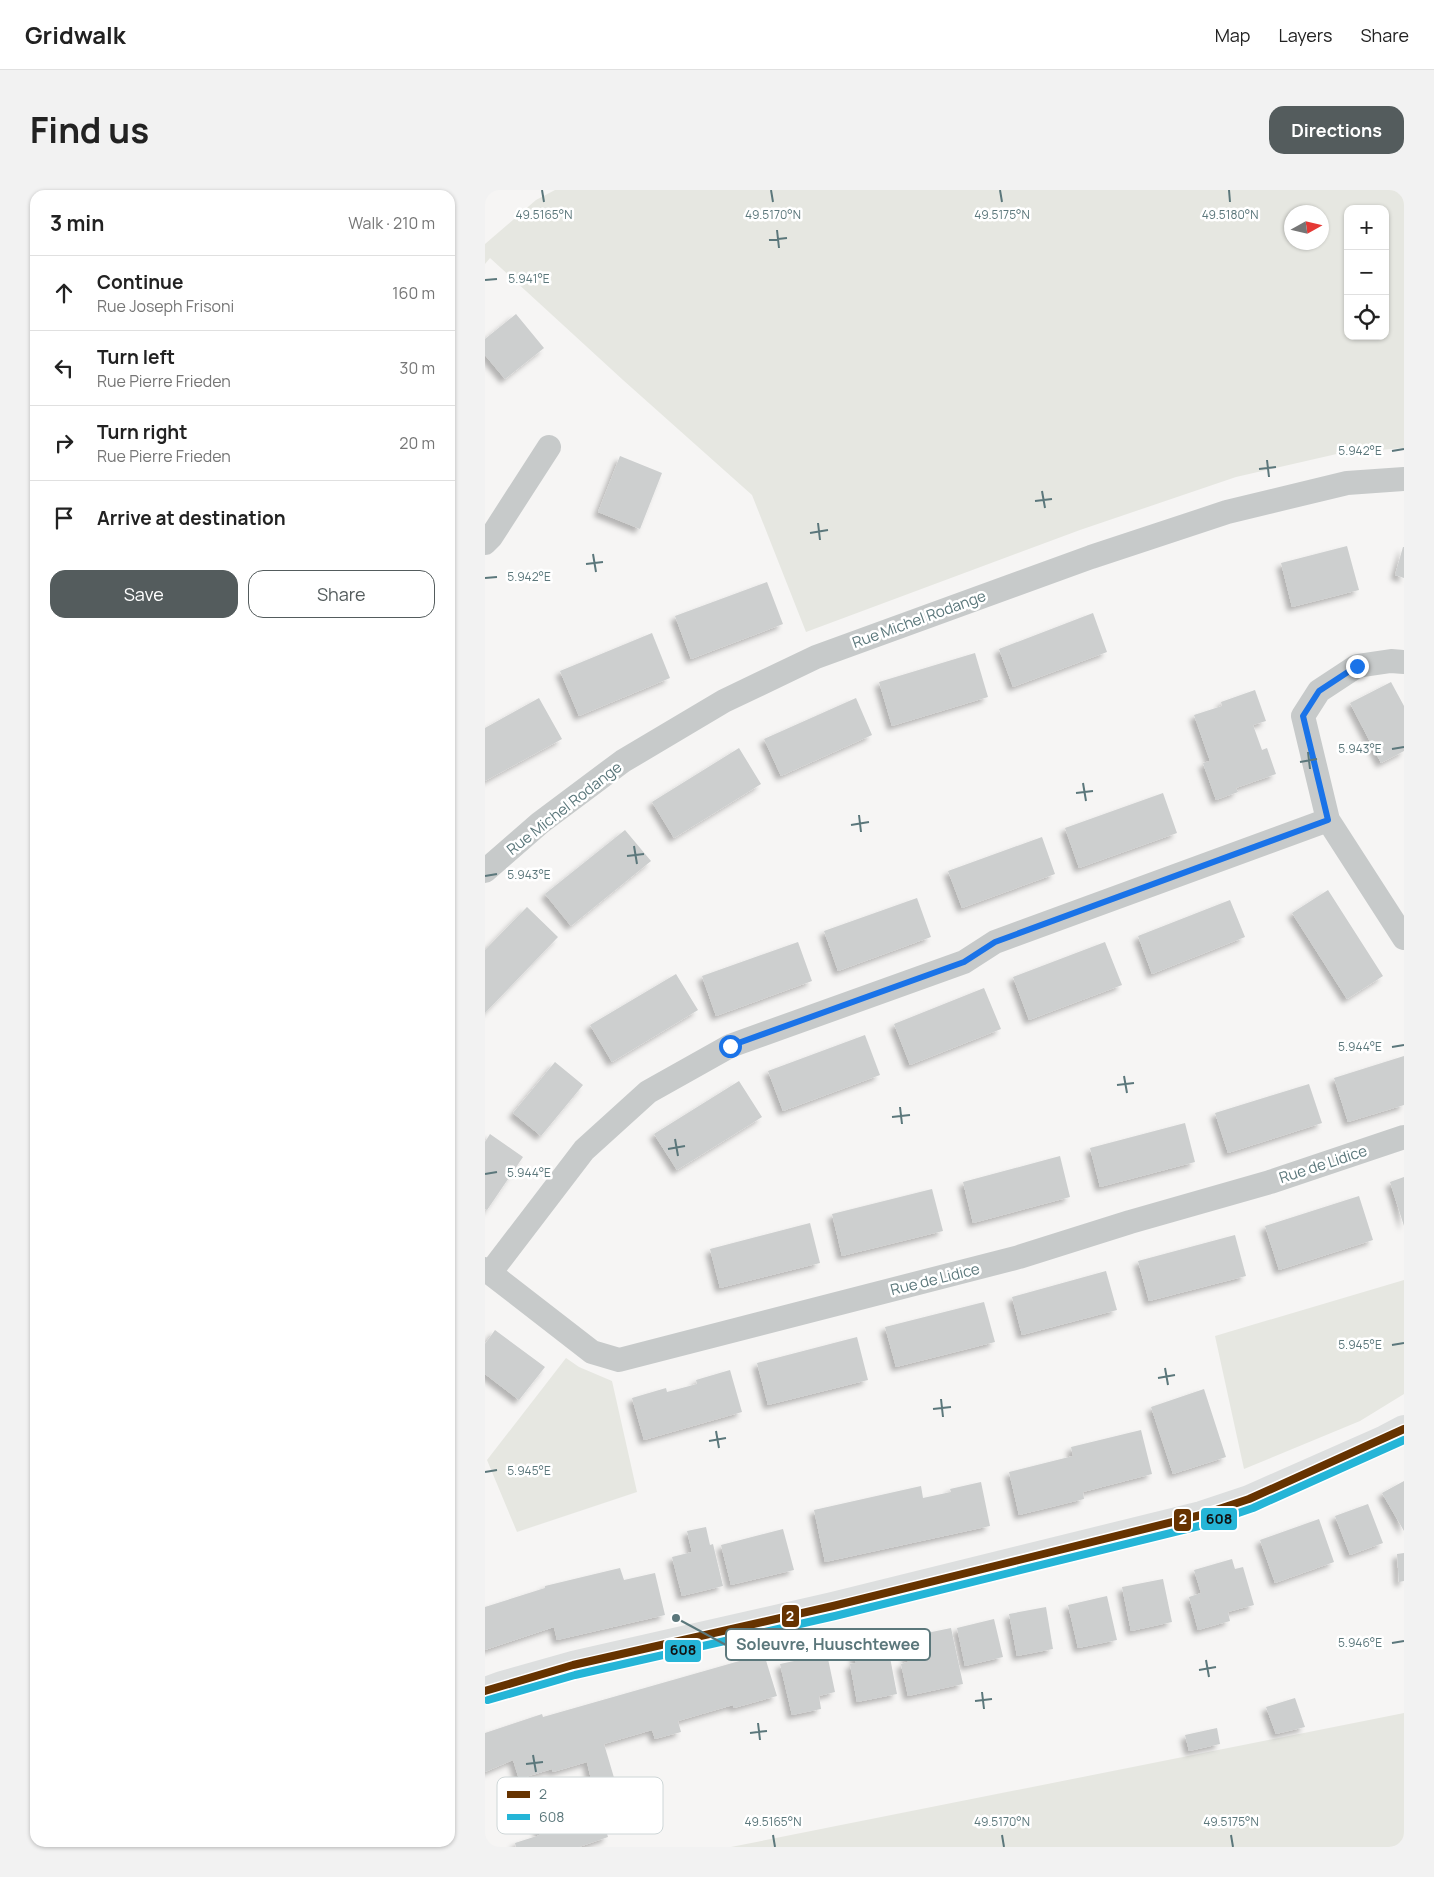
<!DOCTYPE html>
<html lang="en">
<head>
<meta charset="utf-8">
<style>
	body { margin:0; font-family:Manrope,sans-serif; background:#f2f2f2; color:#222 }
	.controls { position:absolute; right:15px; top:15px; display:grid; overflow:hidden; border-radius:10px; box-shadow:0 1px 4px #0004 }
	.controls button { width:45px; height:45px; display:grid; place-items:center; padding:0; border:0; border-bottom:1px solid #e0e0e0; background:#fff; color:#222; font:25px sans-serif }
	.compass { position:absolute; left:799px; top:15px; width:45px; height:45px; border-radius:50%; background:#fff; box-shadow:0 1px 4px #0004; rotate:82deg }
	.stop { position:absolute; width:15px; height:15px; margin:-11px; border:4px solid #1a73e8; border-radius:50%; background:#fff }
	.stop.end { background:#1a73e8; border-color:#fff; box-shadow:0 1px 5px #0008 }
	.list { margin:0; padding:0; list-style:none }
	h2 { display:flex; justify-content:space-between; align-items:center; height:65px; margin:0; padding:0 20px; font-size:21px }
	h2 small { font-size:16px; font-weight:400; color:#767676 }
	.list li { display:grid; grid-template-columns:32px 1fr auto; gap:15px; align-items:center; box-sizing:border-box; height:75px; padding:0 20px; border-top:1px solid #e0e0e0 }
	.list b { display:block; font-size:19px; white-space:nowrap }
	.list p { margin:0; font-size:16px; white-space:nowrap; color:#767676 }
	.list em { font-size:16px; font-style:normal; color:#767676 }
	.actions { display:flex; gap:10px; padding:15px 20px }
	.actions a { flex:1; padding:11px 0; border:1px solid #545c5d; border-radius:15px; text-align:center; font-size:18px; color:#545c5d }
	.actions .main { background:#545c5d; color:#fff }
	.icon { flex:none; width:28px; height:28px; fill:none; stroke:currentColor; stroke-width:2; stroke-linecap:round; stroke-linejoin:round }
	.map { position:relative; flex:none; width:919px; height:1657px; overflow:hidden; border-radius:15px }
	header { display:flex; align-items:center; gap:30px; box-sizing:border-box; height:70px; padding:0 25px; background:#fff; border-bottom:1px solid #e0e0e0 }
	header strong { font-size:24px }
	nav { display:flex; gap:28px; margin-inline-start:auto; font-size:18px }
	.intro { display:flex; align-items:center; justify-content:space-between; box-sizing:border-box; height:120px; padding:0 30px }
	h1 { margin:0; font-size:35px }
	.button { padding:12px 22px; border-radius:15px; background:#545c5d; color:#fff; font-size:18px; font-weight:700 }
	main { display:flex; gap:30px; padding:0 30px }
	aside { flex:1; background:#fff; border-radius:15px; box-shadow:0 1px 4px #0004 }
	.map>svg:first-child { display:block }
</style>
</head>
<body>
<header>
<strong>Gridwalk</strong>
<nav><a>Map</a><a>Layers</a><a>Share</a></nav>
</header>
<div class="intro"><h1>Find us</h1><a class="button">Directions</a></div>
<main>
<aside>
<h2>3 min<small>Walk · 210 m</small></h2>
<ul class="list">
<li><svg class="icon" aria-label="ahead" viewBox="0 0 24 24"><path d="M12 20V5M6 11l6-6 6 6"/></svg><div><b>Continue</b><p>Rue Joseph Frisoni</p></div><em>160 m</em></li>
<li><svg class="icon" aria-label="left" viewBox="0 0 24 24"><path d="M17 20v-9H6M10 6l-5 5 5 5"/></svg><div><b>Turn left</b><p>Rue Pierre Frieden</p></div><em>30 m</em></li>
<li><svg class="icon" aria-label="right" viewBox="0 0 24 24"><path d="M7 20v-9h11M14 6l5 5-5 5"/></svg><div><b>Turn right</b><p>Rue Pierre Frieden</p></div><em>20 m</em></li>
<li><svg class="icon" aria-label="arrive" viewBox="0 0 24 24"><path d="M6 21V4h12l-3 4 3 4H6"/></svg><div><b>Arrive at destination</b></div></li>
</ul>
<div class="actions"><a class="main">Save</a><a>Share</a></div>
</aside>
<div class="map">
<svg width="919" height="1657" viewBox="0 0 919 1657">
	<defs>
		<filter id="shadow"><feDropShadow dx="-4.5" dy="4.5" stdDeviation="2.5" flood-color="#0004"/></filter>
	</defs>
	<rect width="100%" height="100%" fill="#f6f5f4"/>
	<path fill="#e6e7e1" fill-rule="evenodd" d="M70,0h849v258l-63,5 -105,24 -156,53 -274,102 -54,-137 -129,-115 -133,-122 -5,6v-20l51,-44zM863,19h37v127h-37zM806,22h30v30h-30z
		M919,1090v114l-44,27 -116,48 -29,-133z
		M81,1168l13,9 33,14 25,111 -120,40 -30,-72z
		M919,1523v134h-673z"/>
	<path fill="#cdcfcf" filter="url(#shadow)" d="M31,124l28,34 -39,31 -20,-24v-16z
		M135,266l42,17 -22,56 -42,-17z
		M862,356l12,44 -67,17 -11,-44z
		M918,357h1v31l-9,-3z
		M282,392l16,42 -92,35 -16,-43z
		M608,423l14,39 -94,35 -14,-38z
		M167,443l18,45 -91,38 -19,-45z
		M490,463l13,44 -96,29 -13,-44z
		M906,492l13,24v45l-23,12 -31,-60z
		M770,500l11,31 -13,4 9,25 5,-2 9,26 -40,14 2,4 -22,8 -13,-37 7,-2 -16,-46 28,-9 -1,-4z
		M54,508l23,41 -77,42v-53z
		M371,508l16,37 -91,41 -17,-37z
		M254,558l22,36 -87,54 -22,-36z
		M678,603l14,40 -98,35 -14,-40z
		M140,640l26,31 -80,65 -26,-32z
		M557,647l13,37 -93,34 -14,-37z
		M843,700l55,86 -36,23 -55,-86z
		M432,708l14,39 -93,34 -14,-40z
		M745,710l15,37 -93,37 -14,-38z
		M42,717l31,30 -73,76v-63z
		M313,752l14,39 -96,35 -14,-40z
		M620,752l17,43 -93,35 -16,-43z
		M191,784l22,36 -86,52 -22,-37z
		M499,798l17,41 -91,36 -16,-41z
		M380,845l15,40 -97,36 -15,-40z
		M919,866v49l-56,17 -14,-44z
		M70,872l28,23 -42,51 -28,-23z
		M254,891l23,36 -85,53 -23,-36z
		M824,894l13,39 -94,30 -13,-40z
		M700,933l10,39 -95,25 -10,-39z
		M5,944l33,23 -36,53 -2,-1v-67z
		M575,966l10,41 -97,26 -10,-41z
		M919,987v49l-14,-44z
		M447,999l11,42 -101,25 -10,-42z
		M874,1006l14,44 -94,30 -14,-44z
		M325,1033l10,40 -100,25 -10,-39z
		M750,1045l11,41 -97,25 -11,-40z
		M621,1081l11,39 -95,25 -10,-38z
		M499,1112l11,40 -99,25 -11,-40z
		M10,1140l50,37 -26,33 -34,-26v-30z
		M372,1147l11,43 -100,25 -11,-42z
		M245,1180l12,42 -98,28 -12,-42 34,-10 1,4 30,-8 -1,-4z
		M719,1199l22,68 -53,17 -22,-67z
		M656,1240l11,44 -69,18 1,7 -65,16 -10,-43 64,-16 -2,-9z
		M919,1291v50l-22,-38z
		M496,1292l9,44 -165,36 -11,-52 107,-24 2,12 28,-6 -1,-3z
		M883,1314l15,39 -33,12 -15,-39z
		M834,1329l15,43 -59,21 -15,-43z
		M221,1337l4,18 3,-1 10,42 -41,10 -10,-39 20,-5 -5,-21z
		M298,1339l11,41 -63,15 -10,-40z
		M919,1363v28l-5,1 -2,-28z
		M747,1369l3,10 8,-2 11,38 -26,7 2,9 -32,9 -9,-33 12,-4 -7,-23z
		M135,1378l4,12 31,-7 10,42 -108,25 -3,-13 -69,23v-43l60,-19v-2z
		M678,1389l9,43 -41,9 -9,-44z
		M622,1406l10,44 -39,8 -10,-43z
		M561,1417l7,42 -36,7 -8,-42z
		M509,1429l9,38 -38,9 -8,-38z
		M466,1438l12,56 -55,12 -7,-32 7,-2 -5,-24z
		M402,1452l10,52 -40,8 -7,-38 6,-1 -3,-15z
		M279,1464l13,42 -43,12 -1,-3 -55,16 3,11 -26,7 -3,-9 -48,14 11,37 -22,7 -6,-26 -34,10 -1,-3 -33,10 -6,-19 -28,12v-39l57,-19 1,3z
		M342,1464l8,38 -16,4 2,13 -29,6 -12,-51z
		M810,1508l10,29 -29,7 -10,-27z
		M732,1538l3,16 -31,7 -4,-16z
		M110,1604l13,43 -29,10h-63l-1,-4 25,-8 -7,-21z"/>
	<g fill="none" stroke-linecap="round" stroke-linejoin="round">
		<path stroke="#c7caca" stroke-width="24" d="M0,353l6,-6 58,-90
			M919,472l-13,-1 -34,5 -38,25 -16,25 25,104 76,118
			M0,681l55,-48 83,-62 101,-60 92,-44 275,-100 136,-45 120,-29 57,-4
			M0,1079l107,83 27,8 400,-103 111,-35 140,-40 134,-45
			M5,1083l94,-123 64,-58 82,-46 234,-84 31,-20 333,-122"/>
		<path stroke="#dddfdf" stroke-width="28" d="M0,1501l17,-6 71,-20 260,-59 368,-91 48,-16 136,-60 19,-10"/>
		<g stroke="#fff" stroke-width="11">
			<path id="bus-1" d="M0,1501l88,-26 260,-59 368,-91 48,-16 155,-70"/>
		</g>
		<g stroke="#fff" stroke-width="11">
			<path id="bus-2" d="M3,1510l87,-25 260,-59 368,-91 50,-17 151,-68"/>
		</g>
		<use href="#bus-1" stroke="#630" stroke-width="8"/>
		<use href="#bus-2" stroke="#25b5d7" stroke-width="8"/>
	</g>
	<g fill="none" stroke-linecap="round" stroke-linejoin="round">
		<path stroke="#1a73e8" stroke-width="6" d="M245,856l234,-84 31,-20 333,-122 -25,-104 16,-25 38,-25"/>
	</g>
	<path fill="none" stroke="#5b777b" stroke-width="2" d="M57,0l2,12M286,0l2,12M515,0l2,12M744,0l1,12M292,40l2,18M284,50l18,-2M0,90l12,-1M907,261l12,-2M782,270l2,17M774,279l17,-2M557,301l3,17M550,311l17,-2M333,333l2,17M325,343l18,-3M108,364l3,18M101,374l17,-2M0,388l12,-1M907,559l12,-2M823,562l2,17M815,572l17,-3M598,593l3,18M591,603l17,-2M374,625l2,17M366,635l18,-3M149,656l3,18M142,666l17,-2M0,686l12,-2M907,857l12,-2M639,886l3,17M632,895l17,-2M415,917l2,17M407,927l18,-2M190,949l3,17M183,959l17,-3M0,984l12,-2M907,1155l12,-2M680,1178l3,17M673,1188l17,-3M456,1209l2,18M448,1219l18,-2M231,1241l3,17M224,1251l17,-3M0,1282l12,-2M907,1453l12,-2M721,1470l3,17M714,1480l17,-3M497,1502l2,17M490,1511l17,-2M273,1533l2,17M265,1543l17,-2M48,1565l3,17M41,1574l17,-2M288,1645l2,12M517,1645l2,12M746,1645l2,12"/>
	<g text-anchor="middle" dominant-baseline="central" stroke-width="5" stroke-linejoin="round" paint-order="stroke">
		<g font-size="15" fill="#5b777b" stroke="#fff">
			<text transform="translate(434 429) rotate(-20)">Rue Michel Rodange</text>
			<text transform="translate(79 618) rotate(-38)">Rue Michel Rodange</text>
			<text transform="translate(838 974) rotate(-18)">Rue de Lidice</text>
			<text transform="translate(450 1089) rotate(-14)">Rue de Lidice</text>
		</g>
	</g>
	<rect x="12" y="1587" width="166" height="57" rx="8" fill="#fff" stroke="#ced6d7" stroke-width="1"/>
	<rect x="22" y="1601" width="23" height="7" fill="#630"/>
	<rect x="22" y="1624" width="23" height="6" fill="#25b5d7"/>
	<g font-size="14" fill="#5b777b">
		<text x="54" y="1609">2</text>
		<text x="54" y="1632">608</text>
	</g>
	<g font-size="12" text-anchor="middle" fill="#5b777b" stroke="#fff" stroke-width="5" stroke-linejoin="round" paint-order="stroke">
		<text x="59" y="29">49.5165°N</text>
		<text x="288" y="29">49.5170°N</text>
		<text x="517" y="29">49.5175°N</text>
		<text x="745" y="29">49.5180°N</text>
		<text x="44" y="93">5.941°E</text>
		<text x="875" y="265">5.942°E</text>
		<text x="44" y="391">5.942°E</text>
		<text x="875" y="563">5.943°E</text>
		<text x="44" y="689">5.943°E</text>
		<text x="875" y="861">5.944°E</text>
		<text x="44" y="987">5.944°E</text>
		<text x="875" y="1159">5.945°E</text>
		<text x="44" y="1285">5.945°E</text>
		<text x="875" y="1457">5.946°E</text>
		<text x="288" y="1636">49.5165°N</text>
		<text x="517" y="1636">49.5170°N</text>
		<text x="746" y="1636">49.5175°N</text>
	</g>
	<path fill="none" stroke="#5b777b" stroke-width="2" d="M191 1428L241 1455"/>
	<circle fill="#5b777b" stroke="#fff" stroke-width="2" cx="191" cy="1428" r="5"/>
	<rect fill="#fff" stroke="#5b777b" stroke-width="2" x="241" y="1439" width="204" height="31" rx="5"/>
	<g font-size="16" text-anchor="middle" font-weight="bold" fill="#5b777b">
		<text x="343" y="1460">Soleuvre, Huuschtewee</text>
	</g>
	<g stroke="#fff" stroke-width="2">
		<rect x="715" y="1317" width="38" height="24" rx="5" fill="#25b5d7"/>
		<rect x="688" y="1318" width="19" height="24" rx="5" fill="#630"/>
		<rect x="296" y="1414" width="19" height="24" rx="5" fill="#630"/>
		<rect x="179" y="1449" width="38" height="24" rx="5" fill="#25b5d7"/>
	</g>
	<g font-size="14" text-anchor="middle" font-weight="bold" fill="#fff">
		<text x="698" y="1334">2</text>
		<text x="305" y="1431">2</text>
	</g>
	<g font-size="14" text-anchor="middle" font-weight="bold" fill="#111">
		<text x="734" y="1334">608</text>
		<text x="198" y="1465">608</text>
	</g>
</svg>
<div class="controls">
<button>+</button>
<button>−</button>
<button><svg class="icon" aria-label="locate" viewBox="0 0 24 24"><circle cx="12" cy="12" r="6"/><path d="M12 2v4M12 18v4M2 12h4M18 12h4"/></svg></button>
</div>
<svg class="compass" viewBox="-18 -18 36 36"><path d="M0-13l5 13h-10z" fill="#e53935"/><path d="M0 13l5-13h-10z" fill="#767676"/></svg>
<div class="stop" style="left:245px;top:856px"></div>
<div class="stop end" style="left:872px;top:476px"></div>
</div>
</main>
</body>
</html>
